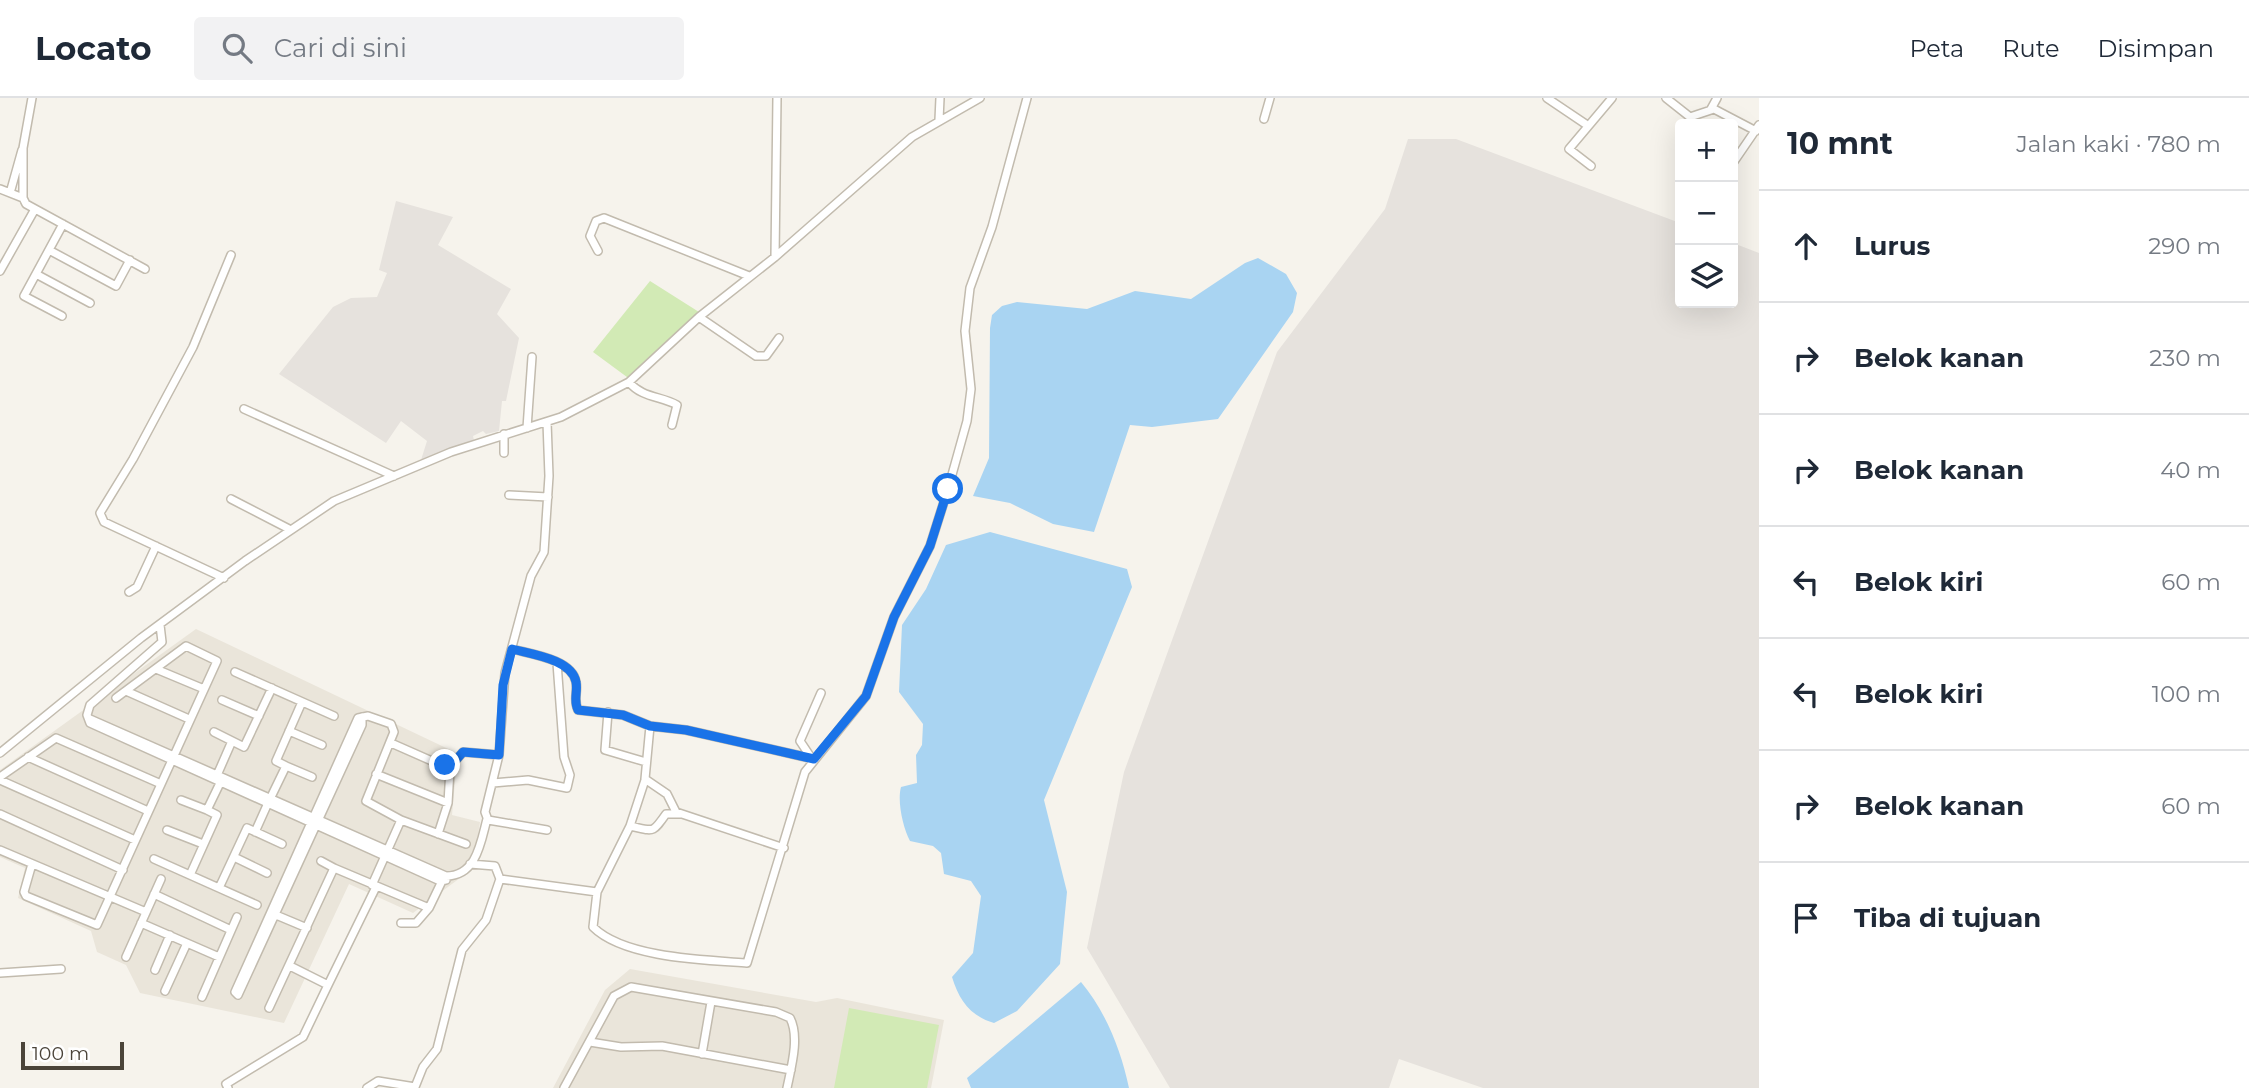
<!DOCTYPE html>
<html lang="id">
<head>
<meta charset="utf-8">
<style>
	body { margin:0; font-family:Montserrat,sans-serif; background:#f2f2f3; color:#1f2937 }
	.controls { position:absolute; right:21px; top:21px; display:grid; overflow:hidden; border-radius:7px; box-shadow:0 7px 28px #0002 }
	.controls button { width:63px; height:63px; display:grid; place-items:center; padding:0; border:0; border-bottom:2px solid #e0e1e3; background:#fff; color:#1f2937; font:35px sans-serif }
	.scale { position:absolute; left:21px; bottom:18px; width:103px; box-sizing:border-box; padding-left:7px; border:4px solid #4b4439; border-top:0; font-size:19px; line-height:24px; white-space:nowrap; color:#4b4439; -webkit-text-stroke:5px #fff; paint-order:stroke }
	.stop { position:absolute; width:21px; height:21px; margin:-16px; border:5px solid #1a73e8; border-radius:50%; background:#fff }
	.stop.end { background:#1a73e8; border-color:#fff; box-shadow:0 2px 7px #0008 }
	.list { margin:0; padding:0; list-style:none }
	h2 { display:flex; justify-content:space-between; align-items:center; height:91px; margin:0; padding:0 28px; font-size:30px }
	h2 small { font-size:23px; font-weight:400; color:#747a83 }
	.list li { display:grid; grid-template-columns:46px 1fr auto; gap:21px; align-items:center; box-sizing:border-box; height:112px; padding:0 28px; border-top:2px solid #e0e1e3 }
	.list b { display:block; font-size:26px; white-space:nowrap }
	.list em { font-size:23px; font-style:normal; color:#747a83 }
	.icon { flex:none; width:38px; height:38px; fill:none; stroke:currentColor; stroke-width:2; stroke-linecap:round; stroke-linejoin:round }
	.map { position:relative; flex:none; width:1759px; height:990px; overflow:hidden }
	header { display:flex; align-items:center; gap:42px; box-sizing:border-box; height:98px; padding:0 35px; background:#fff; border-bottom:2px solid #e0e1e3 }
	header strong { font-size:33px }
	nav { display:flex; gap:38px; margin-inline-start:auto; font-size:24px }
	.search { width:490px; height:63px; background:#f2f2f3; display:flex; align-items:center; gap:18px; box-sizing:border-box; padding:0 24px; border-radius:7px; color:#747a83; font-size:26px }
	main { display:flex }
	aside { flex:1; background:#fff }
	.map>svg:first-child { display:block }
</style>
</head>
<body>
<header>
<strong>Locato</strong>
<div class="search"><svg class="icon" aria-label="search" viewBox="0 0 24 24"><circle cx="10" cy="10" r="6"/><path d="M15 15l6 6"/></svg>Cari di sini</div>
<nav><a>Peta</a><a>Rute</a><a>Disimpan</a></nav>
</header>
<main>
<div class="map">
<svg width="1759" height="990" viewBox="0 0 1759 990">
	<rect width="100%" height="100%" fill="#f6f3ec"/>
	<path fill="#eae5da" d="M196,531l267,127 -7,15 -4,44 28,7 -3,19 -17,37 -47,35 -64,-29 -65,139 -144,-30 -14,-28 -29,-13 -6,-21 -73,-33 7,-30 -25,-11v-87z
		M630,871l186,33 21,-4 107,22 -13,68h-378l52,-98z"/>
	<path fill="#e6e2dd" d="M1408,41h48l224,84v80h53v-60l26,10v835h-276l-84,-29 -10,29h-219l-83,-140 37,-176 153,-420 108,-143z
		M396,103l57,16 -15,28 73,44 -14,25 22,24 -13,63h-4l-3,30 -13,3 -3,-3 -10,5 1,5 -53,19 6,-19 -26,-20 -15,22 -107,-69 54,-67 18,-9 26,-1 10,-24 -8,-3z"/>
	<path fill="#d2eab5" d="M650,183l49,31 -68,68 -38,-28z
		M849,910l90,17 -12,63h-93z"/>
	<path fill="#a9d4f2" d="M1258,160l28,16 11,19 -4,19 -75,107 -66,8 -22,-2 -36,107 -41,-8 -43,-21 -37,-7 16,-38 1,-130 2,-13 10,-9 15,-4 70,7 48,-18 56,8 54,-36z
		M990,434l137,37 5,18 -88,213 23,92 -7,72 -43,47 -23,12c-24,-7 -35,-23 -42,-46l21,-24 8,-57 -10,-15 -27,-7 -3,-21 -8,-7 -23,-5c-7,-13 -13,-40 -9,-54l16,-4 -1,-28 6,-10 1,-21 -24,-32 3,-67 24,-36 20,-44z
		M1081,884c25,30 40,68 48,106h-158l-4,-10z"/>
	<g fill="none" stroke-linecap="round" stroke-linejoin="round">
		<g stroke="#c2bbae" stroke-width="10">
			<path id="minor" d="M32,0l-9,50v50l3,6 119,65
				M1547,0l40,27
				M1666,0l24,19 24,-8 42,22
				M1711,11l6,-11
				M1264,21l6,-21
				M939,22l1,-22
				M1733,65l26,-38
				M1591,68l-22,-17 43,-51
				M0,91l23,9
				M10,95l12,-43
				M49,152l67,36 14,-26
				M598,153l-8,-15 6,-15 8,-3 145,58
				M775,159l2,-159
				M0,173l35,-62
				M36,176l54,29
				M62,218l-38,-20 39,-72
				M699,219l57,39h10l13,-18
				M629,284c13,16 32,14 48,23l-5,20
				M244,311l150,67
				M547,324l2,54 -5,76 -13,24 -26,97 -6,82 -14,57 3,8 59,10
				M527,330l5,-71
				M504,336v19
				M509,397l39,2
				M231,401l60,31
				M224,480l-120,-56 -4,-9 33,-54 60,-112 38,-92
				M129,494l8,-5 19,-41
				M160,527l2,17 -72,63 -3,10 3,8 350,158 6,-1
				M512,551c18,5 60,10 64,33 2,10 -3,18 2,28l45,5 27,11 36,4 128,29
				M156,571l48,20
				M235,574l99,44
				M126,593l63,28
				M222,602l37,16
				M608,614l-3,38 41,12
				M90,621l356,157v4
				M650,628l-5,53 22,15 9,18 108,36
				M289,633l33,14
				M214,634l30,15 28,-59
				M391,645l59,26 -2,34 -10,31
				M0,655l141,-115 104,-77 89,-60 117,-49 110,-35 68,-35 70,-65 76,-60 137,-120 68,-39
				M28,659l120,54
				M812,661l-12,-18 21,-48
				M286,668l26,11
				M449,670l14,-16 36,3
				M218,675l14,-32
				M376,676l72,29
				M0,679l56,-39 105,46
				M0,682l135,60
				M493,685l35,-3 39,8 3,-13 -6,-18 -7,-94
				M271,699l15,-31 -10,-5 26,-59
				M181,702l26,10
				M0,716l123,56
				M680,716h-14c-14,20 -12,17 -36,12l-33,66 -4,35c31,31 112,33 154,36l58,-191 61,-76 28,-79 36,-71 18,-57 19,-68 4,-32 -6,-58 5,-43 22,-61 35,-129
				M630,728l15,-46
				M167,732l36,14
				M255,734l13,-29
				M0,752l146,62
				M234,759l33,16
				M154,761l103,46
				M321,763l13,7
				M32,766l-8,28 2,4 71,29 120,-264 -31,-15 -70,52
				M190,777l27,-60 -10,-5 14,-29
				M446,778c31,0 35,-35 41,-57
				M500,781l97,13
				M372,787l29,-65
				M219,790l28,-60 35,16
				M154,796l77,36
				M429,810l13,-27
				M276,817l31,13
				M141,825l78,34
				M126,859l35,-78
				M290,868l38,19 48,-98
				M155,872l15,-35
				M0,875l61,-4
				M165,893l22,-48
				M238,897l-3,-3 123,-274 10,-2 23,8 3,8 -28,69 35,19 65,24
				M238,897l124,-270v-8
				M202,899l35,-80
				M269,910l65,-140 95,40 -13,15h-15
				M590,944l31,5 41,-1 129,24
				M702,956l9,-52
				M228,990l-2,-4 77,-47 25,-52
				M367,990l11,-7 37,6 8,-20 14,-18 25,-99 24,-30 14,-41 -5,-13 -25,-2
				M564,990l50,-92 17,-9 145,25 14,6c10,19 1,50 -3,70"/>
		</g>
		<use href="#minor" stroke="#fff" stroke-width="7"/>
	</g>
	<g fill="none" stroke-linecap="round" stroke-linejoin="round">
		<path stroke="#1a73e8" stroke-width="9" d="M445,667l4,3 14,-16 36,3 4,-70 9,-36c18,5 60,10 64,33 2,10 -3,19 2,28l45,5 27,11 36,4 128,29 52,-63 28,-79 36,-71 18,-57"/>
	</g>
</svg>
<div class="controls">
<button>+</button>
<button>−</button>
<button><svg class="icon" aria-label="layers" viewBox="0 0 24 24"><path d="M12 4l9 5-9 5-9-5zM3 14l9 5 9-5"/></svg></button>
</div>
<div class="scale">100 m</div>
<div class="stop" style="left:948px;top:391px"></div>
<div class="stop end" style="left:445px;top:667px"></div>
</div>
<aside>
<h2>10 mnt<small>Jalan kaki · 780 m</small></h2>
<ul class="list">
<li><svg class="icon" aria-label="ahead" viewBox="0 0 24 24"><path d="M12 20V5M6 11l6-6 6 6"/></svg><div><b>Lurus</b></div><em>290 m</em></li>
<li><svg class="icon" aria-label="right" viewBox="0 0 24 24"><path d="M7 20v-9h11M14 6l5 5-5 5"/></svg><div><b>Belok kanan</b></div><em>230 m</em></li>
<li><svg class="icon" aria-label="right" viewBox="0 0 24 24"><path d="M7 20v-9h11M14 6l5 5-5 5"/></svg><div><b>Belok kanan</b></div><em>40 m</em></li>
<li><svg class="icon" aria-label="left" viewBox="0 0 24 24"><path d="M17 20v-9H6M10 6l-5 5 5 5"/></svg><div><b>Belok kiri</b></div><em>60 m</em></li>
<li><svg class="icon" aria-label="left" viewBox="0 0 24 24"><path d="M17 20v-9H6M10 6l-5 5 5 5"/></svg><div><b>Belok kiri</b></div><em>100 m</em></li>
<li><svg class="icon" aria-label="right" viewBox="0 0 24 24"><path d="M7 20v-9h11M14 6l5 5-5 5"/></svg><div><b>Belok kanan</b></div><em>60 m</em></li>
<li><svg class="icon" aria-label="arrive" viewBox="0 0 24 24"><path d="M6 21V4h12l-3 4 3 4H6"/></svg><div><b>Tiba di tujuan</b></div></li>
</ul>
</aside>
</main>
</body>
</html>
